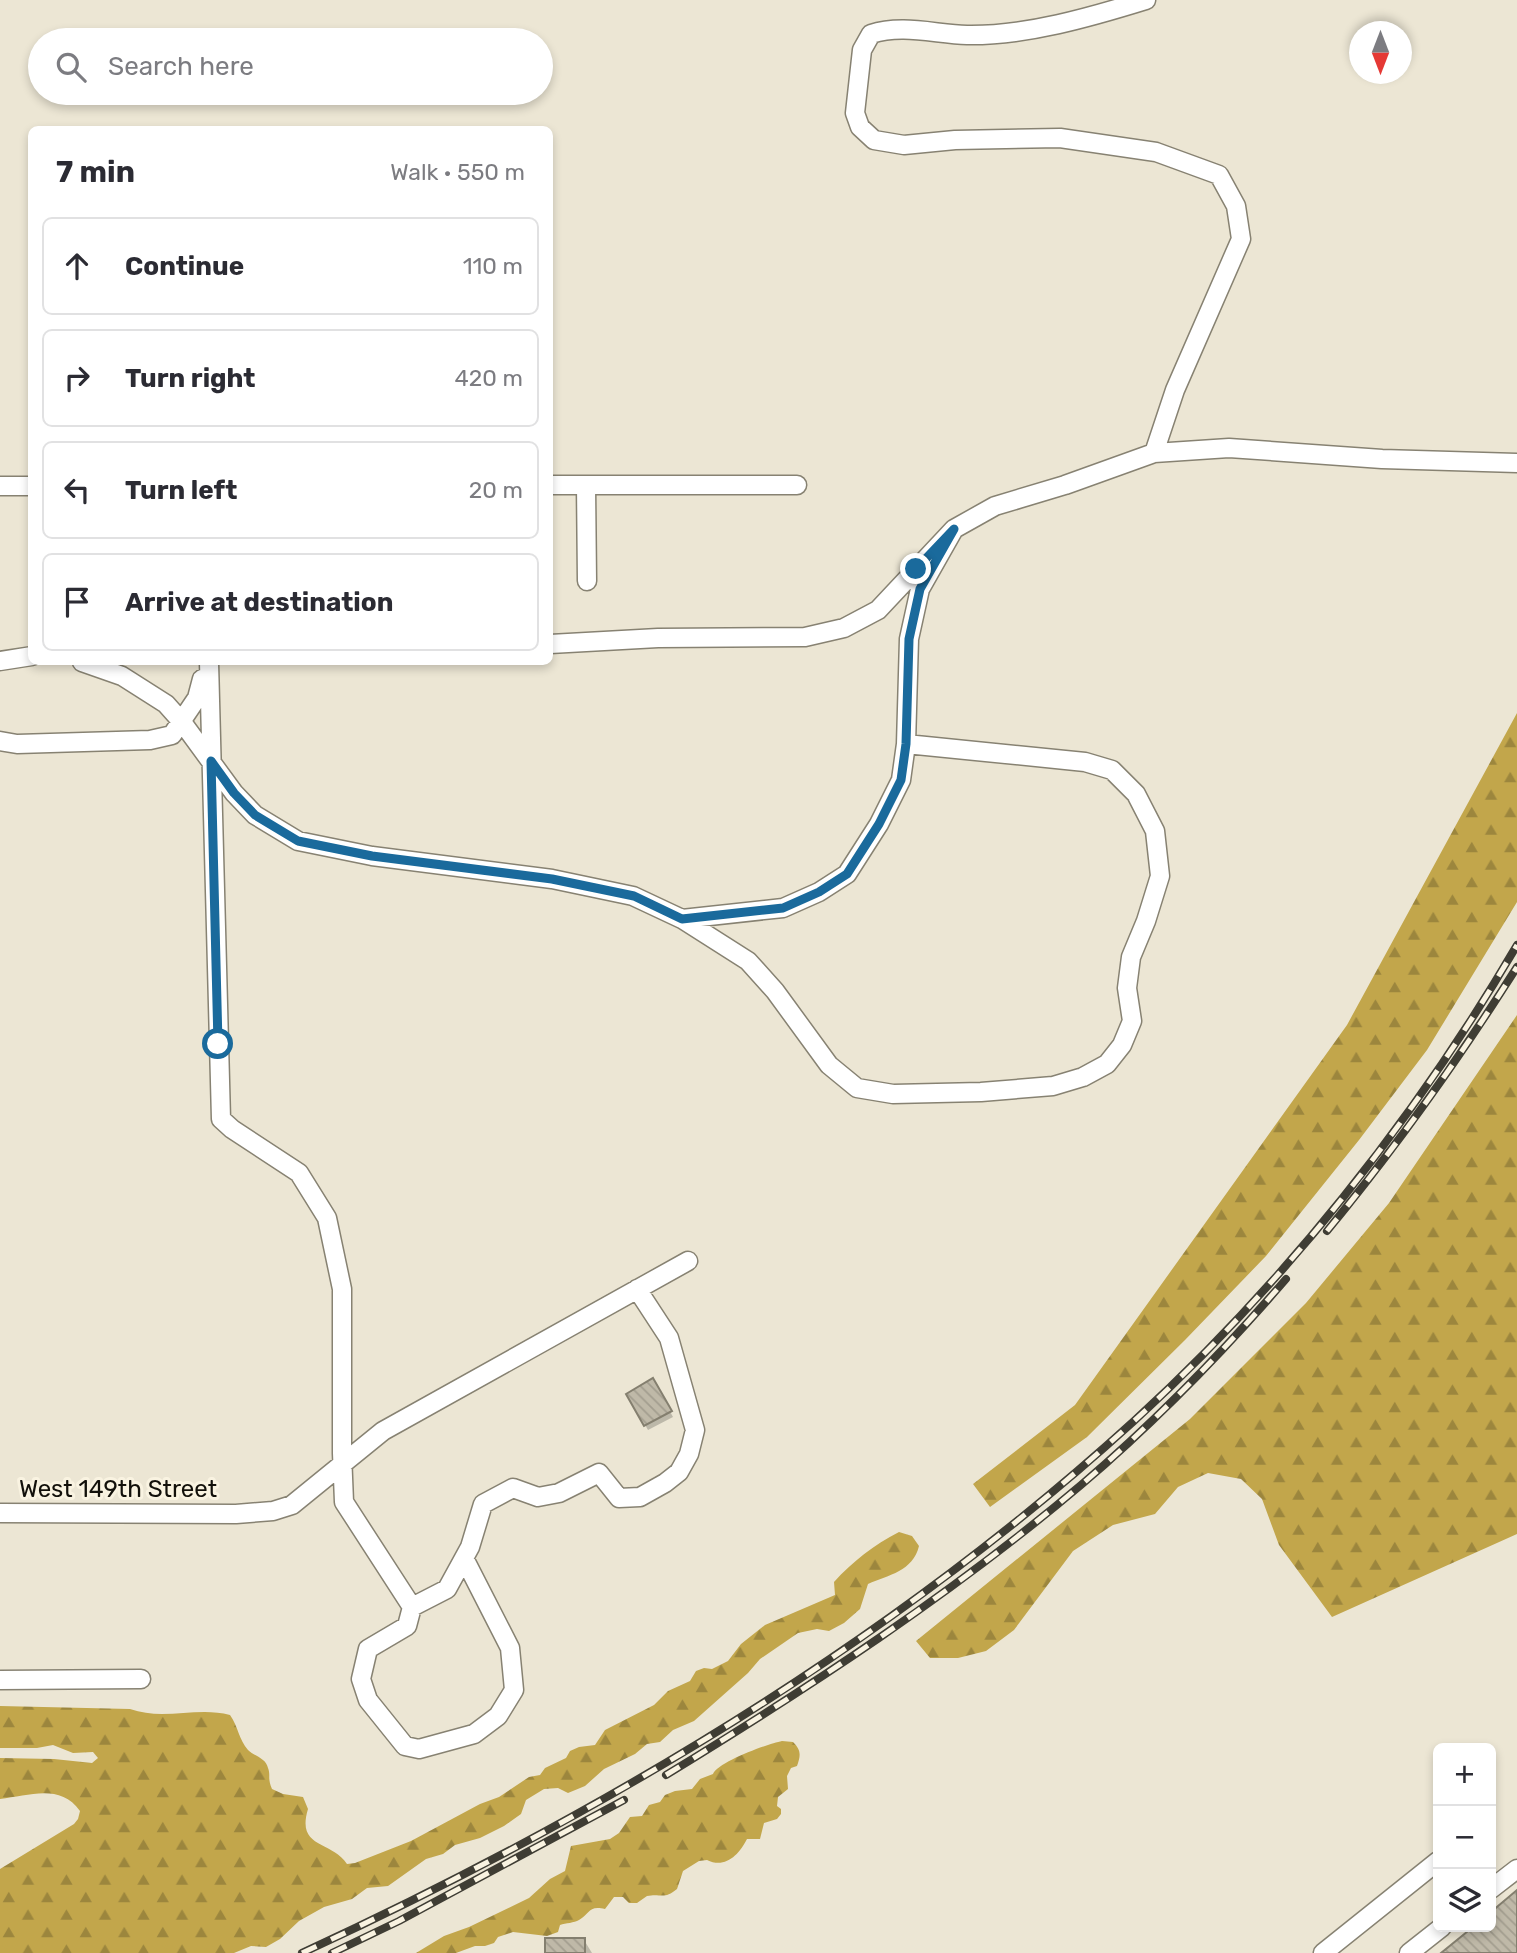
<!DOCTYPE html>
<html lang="en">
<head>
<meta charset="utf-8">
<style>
	body { margin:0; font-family:Rubik,sans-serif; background:#f2f2f3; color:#2b2b33 }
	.controls { position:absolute; right:21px; bottom:21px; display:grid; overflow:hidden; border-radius:10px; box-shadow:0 4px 10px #0003 }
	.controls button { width:63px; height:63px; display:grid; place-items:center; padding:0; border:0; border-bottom:2px solid #e1e1e2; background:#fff; color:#2b2b33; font:35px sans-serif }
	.compass { position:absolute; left:1349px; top:21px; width:63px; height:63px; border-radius:50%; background:#fff; box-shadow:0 4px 10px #0003; rotate:180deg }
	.stop { position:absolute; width:21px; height:21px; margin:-16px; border:5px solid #1a6a9c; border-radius:50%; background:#fff }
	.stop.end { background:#1a6a9c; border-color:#fff; box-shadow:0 2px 7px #0008 }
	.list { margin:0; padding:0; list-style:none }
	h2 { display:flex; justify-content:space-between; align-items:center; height:91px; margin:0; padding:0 28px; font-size:30px }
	h2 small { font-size:23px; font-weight:400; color:#7c7c81 }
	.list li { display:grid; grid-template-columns:46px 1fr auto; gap:21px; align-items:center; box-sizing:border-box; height:98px; margin:0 14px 14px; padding:0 14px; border:2px solid #e1e1e2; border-radius:10px }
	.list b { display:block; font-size:26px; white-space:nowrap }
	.list em { font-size:23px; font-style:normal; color:#7c7c81 }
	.icon { flex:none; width:38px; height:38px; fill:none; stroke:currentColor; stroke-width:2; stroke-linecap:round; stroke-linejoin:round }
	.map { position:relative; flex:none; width:1517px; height:1953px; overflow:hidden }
	.search { position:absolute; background:#fff; box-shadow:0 4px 10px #0003; left:28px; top:28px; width:525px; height:77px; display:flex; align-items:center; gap:18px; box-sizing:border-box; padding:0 24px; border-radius:38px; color:#7c7c81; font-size:26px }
	.panel { position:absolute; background:#fff; box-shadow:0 4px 10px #0003; left:28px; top:126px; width:525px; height:539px; border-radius:10px }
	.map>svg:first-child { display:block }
</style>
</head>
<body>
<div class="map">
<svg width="1517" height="1953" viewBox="0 0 1517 1953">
	<defs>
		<pattern id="forest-firs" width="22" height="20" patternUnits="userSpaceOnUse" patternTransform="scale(1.75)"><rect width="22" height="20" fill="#c2a64b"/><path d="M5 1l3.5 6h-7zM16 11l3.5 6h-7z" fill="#9c863d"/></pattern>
		<pattern id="building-back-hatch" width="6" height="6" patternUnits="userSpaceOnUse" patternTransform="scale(1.75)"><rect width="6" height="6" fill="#bfb9a8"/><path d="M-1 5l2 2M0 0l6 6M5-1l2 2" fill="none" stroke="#a39e8f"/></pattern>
	</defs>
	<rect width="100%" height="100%" fill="#ece6d4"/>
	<path fill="url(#forest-firs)" d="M1517,713v189l-90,148 -68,90 -93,116 -81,84 -98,97 -97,70 -17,-23 102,-79 272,-380z
		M1517,1015v519l-185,83 -53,-72 -17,-46 -21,-20 -33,-6 -30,14 -23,27 -42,11 -40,26 -59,79 -28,21 -28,7h-28l-14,-17 274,-222 116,-116 83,-100z
		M899,1532l13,4 7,10c-6,25 -30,29 -51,38l-8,25 -16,14 -15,8 -12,-2 -19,4 -38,26 -12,14 -54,48 -21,9 -13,12 -13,2 -12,10 -31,15 -19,17 -17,7 -10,-5 -14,1 -18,11 -5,14 -17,12 -24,12 -25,7 -12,9 -17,5 -38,27 -21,2 -15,11 -28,8 -25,14 -19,18 -14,8 -15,-1 -17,7h-234v-84l74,-45 4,-5 2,-8c-20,-28 -51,-15 -80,-12v-41l54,1 38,4 6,-5 -5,-6 -20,1 -20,-8 -16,3h-37v-42l130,3c33,12 68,-3 100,6 8,11 9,25 18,35 6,6 18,8 20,18 3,8 -1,9 4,21l11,5 20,3 5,12c-12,40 23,31 39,55l8,-1 56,-22 69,-37 19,-7 30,-20 11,-2 5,-7 21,-10 4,-7 9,-4 16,-2 10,-15 49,-25 14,-14 22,-10 6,-10 8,-3 8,1 16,-8 13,-17 24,-19 70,-30 -1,-13c19,-21 40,-37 65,-50z
		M782,1741l11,1c8,8 8,13 4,24l-6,2 -4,8 1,13 -10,8 -1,9 4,3v5l-4,5 -13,4 -4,16h-13c-8,16 -22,30 -40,21l-8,1 -16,10 -6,18c-13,11 -16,4 -30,7l-10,7h-8l-6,-6h-9l-9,12c-17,-4 -15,5 -26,11 -5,3 -13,3 -19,5l-2,7 -11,4 -34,-4 -15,5 -4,6 -9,3h-10l-19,7h-40l28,-17 25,-9 60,-29 21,-19 15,-8 6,-25 39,-7 9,-6 11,-16 12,-1 7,-11 11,-3 5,-7 10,-4 17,-2 8,-10 13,-5c5,-12 54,-30 69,-33z"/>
	<path fill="#0003" d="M653,1380l20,37 -25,13 -20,-35z
		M584,1940l8,13h-45z"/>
	<path fill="url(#building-back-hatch)" stroke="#847f6f" stroke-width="2" d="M653,1378l19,33 -28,15 -18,-32z
		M1517,1890v63h-76l32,-26h18v-15z
		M545,1938h40v15h-40z"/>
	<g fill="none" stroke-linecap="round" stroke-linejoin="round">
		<g stroke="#878272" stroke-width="21">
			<path id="minor" d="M1146,0c-55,17 -120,36 -179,35 -32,-1 -65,-11 -96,-1l-9,16 -7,63 5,14 14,13 30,5 51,-5 105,-2 96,14 63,23 17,31 5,33 -66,151 -21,63
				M550,485h247
				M586,485l1,96
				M0,486h32
				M550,644l108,-6 147,-1 39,-9 34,-18 76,-81 41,-23 70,-21 89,-32 75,-5 153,11 135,4
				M0,661l32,-5
				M82,662l40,14 44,28 16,18 52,71 21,22 43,26 74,15 180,23 81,17 49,23 66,42 27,30 54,74 28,23 36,6 88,-2 72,-6 30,-9 24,-13 15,-19 10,-24 -5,-33 4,-31 15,-36 14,-45 -5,-45 -19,-37 -24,-24 -27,-8 -179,-18 3,-105 11,-50 34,-60
				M209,662l12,457 11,10 67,44 28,45 15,71v164l2,49 68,105 -5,19 -39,23 -7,30 7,21 37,46 14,3 55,-15 24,-18 16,-26 -4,-42 -46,-90
				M0,741l17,3 133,-4 22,-5 25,-37 5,-19
				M682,919l101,-11 36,-16 28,-18 32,-50 22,-44 5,-36
				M0,1513l236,1 37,-3 19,-6 91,-74 305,-170
				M412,1607l35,-18 23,-42 13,-43 30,-16 25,9 21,-4 40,-20 20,25 21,-1 25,-14 14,-11 10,-18 6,-24 -26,-92 -32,-49
				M0,1680l141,-1
				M1491,1889l26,-20
				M1323,1953l115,-92
				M1409,1953l33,-26"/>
		</g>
		<use href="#minor" stroke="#fff" stroke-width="18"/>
		<g stroke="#3f3d34" stroke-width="8">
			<path id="rail" d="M1327,1231c69,-84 132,-172 190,-264
				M666,1775c144,-88 286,-181 415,-290 74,-63 142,-133 205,-206
				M302,1953c299,-138 588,-310 832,-532 149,-136 282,-303 383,-476
				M332,1953l67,-32 225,-121"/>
		</g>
		<use href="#rail" stroke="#f9f3e1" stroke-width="5" stroke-dasharray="16" stroke-linecap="butt"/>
	</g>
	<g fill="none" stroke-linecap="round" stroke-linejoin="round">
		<path stroke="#1a6a9c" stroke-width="9" d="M218,1044l-7,-283 23,32 21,22 43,26 74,15 180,23 82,17 48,23 101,-11 36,-16 28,-18 32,-50 22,-44 5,-36 3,-105 11,-50 34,-60 -38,40"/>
	</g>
	<g text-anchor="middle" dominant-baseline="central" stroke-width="6" stroke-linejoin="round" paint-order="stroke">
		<g font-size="24" fill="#12100a" stroke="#f9f3e1">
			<text x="118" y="1489">West 149th Street</text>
		</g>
	</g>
</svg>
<div class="controls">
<button>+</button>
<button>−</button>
<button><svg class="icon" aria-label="layers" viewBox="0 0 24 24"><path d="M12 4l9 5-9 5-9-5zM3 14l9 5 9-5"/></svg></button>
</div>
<svg class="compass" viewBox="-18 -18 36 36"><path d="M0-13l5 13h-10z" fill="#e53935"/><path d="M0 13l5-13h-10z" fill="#7c7c81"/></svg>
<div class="stop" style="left:218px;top:1044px"></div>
<div class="stop end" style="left:916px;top:569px"></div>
<div class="search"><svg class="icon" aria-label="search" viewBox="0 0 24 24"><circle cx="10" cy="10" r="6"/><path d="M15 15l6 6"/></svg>Search here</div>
<section class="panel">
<h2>7 min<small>Walk · 550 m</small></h2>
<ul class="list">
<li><svg class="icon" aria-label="ahead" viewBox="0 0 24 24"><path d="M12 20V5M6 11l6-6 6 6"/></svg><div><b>Continue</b></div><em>110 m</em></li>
<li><svg class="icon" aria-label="right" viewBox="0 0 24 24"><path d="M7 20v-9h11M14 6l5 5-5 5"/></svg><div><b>Turn right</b></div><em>420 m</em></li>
<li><svg class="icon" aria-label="left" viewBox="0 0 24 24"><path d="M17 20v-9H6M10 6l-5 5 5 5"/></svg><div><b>Turn left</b></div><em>20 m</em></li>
<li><svg class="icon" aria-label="arrive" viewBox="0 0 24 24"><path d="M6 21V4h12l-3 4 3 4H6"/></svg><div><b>Arrive at destination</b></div></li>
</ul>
</section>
</div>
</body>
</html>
